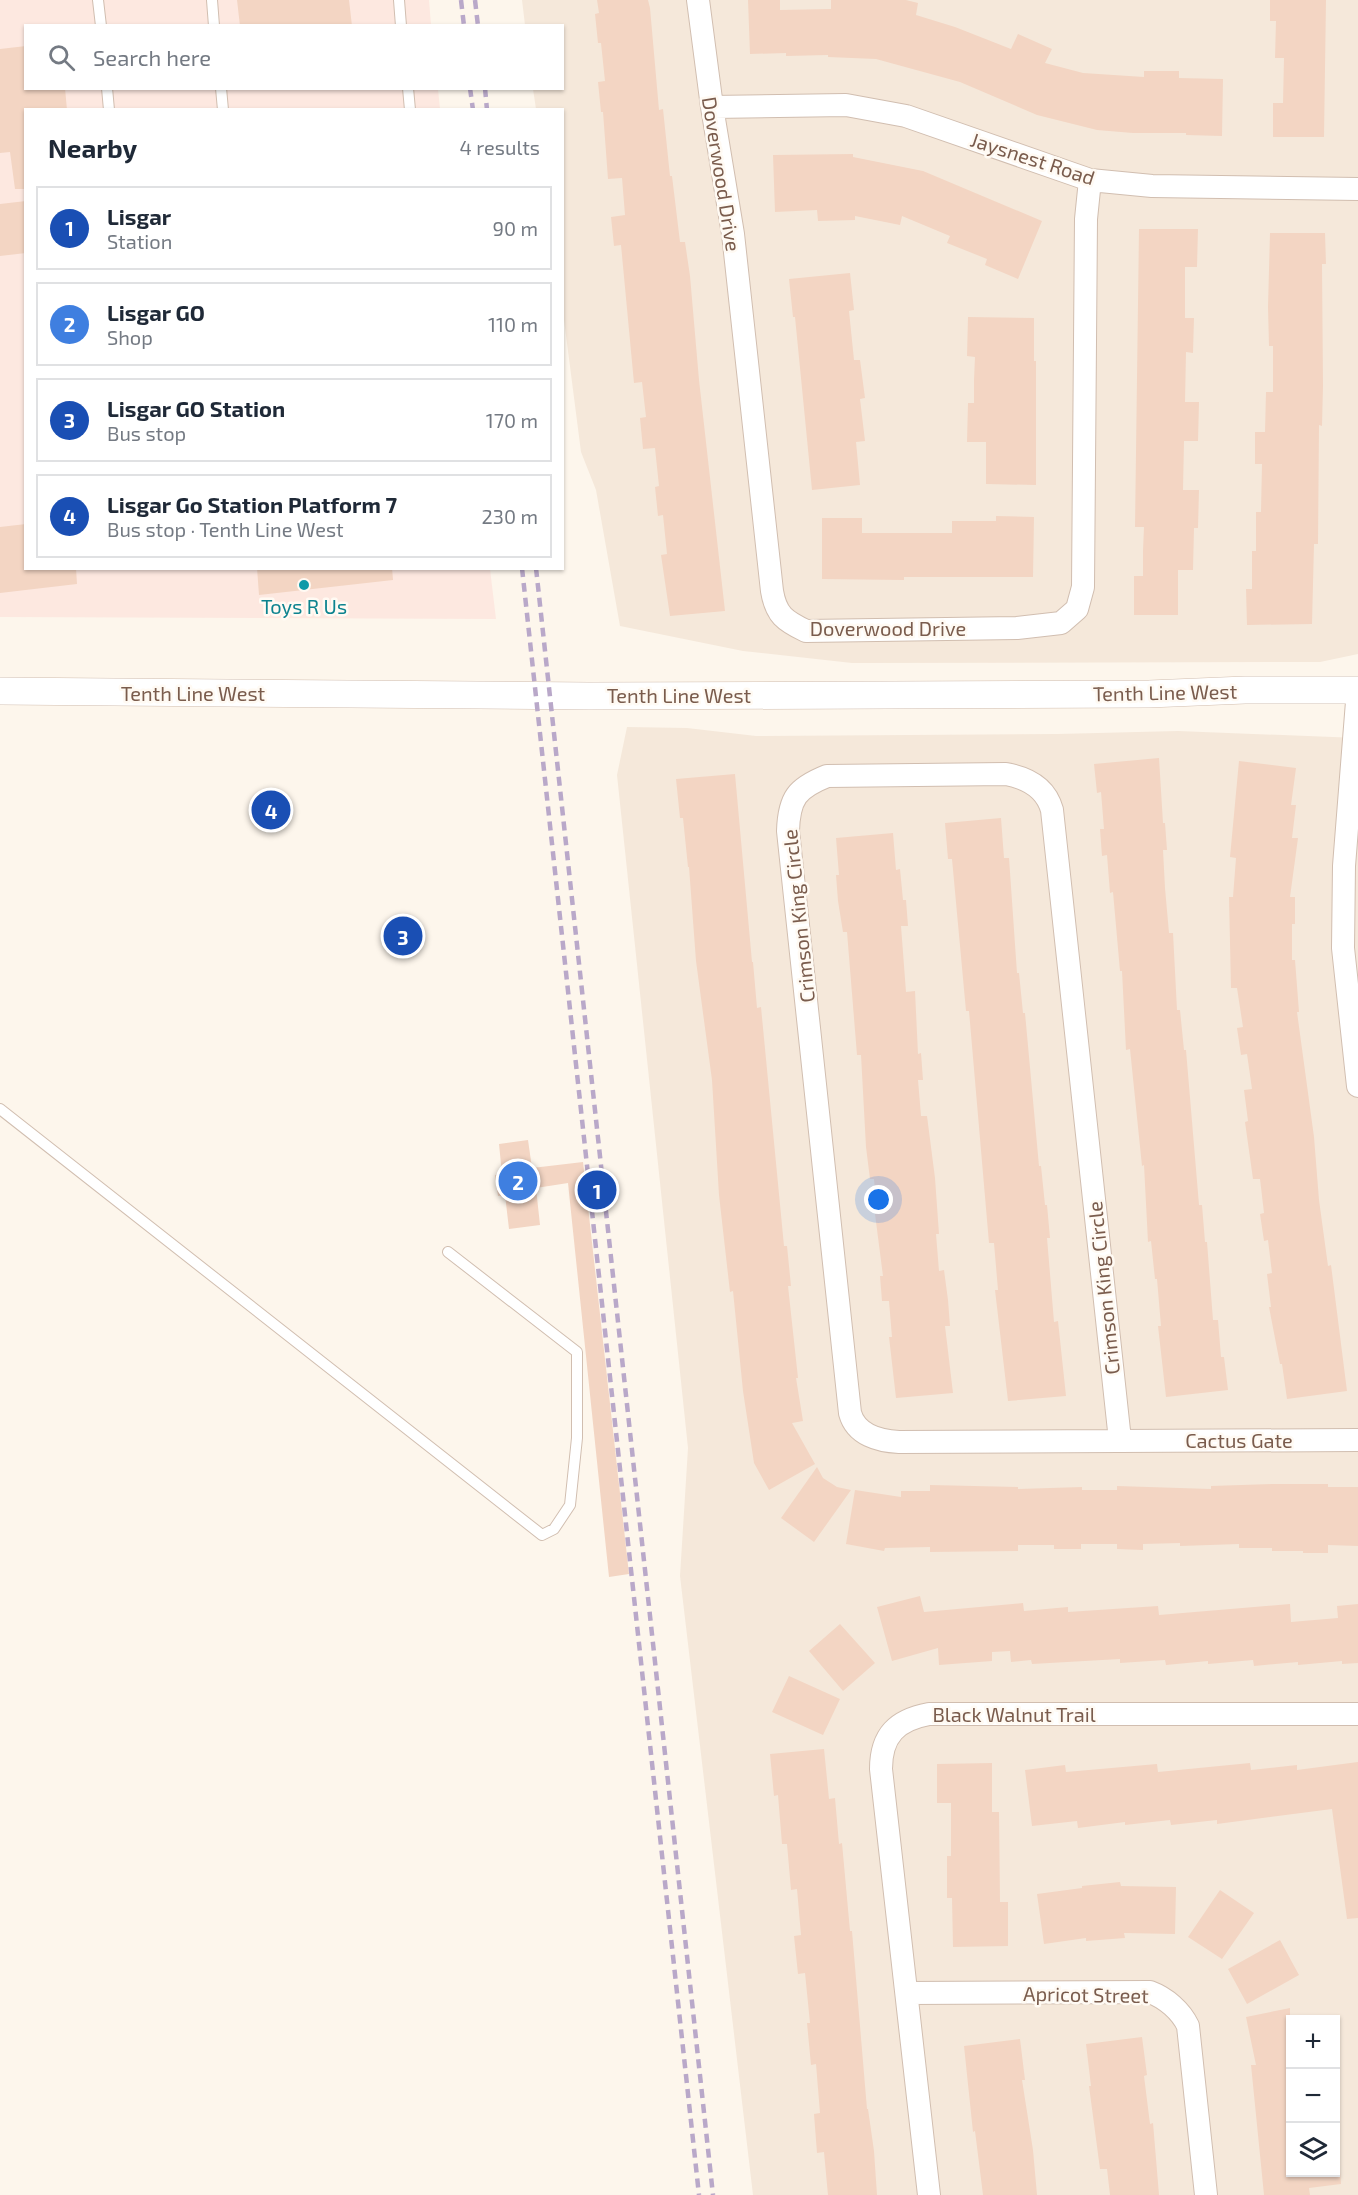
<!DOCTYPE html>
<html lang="en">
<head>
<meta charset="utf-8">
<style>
	body { margin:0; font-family:"Exo 2",sans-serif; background:#f2f2f3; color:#1f2937 }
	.controls { position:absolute; right:18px; bottom:18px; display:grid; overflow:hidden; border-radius:0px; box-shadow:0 2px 4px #0004 }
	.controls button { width:54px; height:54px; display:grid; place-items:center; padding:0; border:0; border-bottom:2px solid #e0e1e3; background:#fff; color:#1f2937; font:30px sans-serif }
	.you { position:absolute; left:879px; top:1200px; width:21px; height:21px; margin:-15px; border:4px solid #fff; border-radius:50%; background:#1a73e8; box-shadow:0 0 0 9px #1a73e833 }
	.badge { display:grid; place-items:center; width:39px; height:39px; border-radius:50%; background:#7c3aed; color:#fff; font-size:20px; font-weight:700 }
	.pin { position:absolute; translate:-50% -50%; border:3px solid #fff; box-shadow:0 2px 6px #0006 }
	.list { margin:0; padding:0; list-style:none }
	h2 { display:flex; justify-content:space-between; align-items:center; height:78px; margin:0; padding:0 24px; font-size:26px }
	h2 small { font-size:20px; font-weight:400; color:#747a83 }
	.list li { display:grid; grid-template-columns:39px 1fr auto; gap:18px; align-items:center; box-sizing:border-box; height:84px; margin:0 12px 12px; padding:0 12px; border:2px solid #e0e1e3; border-radius:0px }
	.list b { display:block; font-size:22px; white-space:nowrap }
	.list p { margin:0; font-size:20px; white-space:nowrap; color:#747a83 }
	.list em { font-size:20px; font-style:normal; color:#747a83 }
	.icon { flex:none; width:33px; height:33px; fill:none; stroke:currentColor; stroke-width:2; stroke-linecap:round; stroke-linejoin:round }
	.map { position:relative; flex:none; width:1358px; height:2195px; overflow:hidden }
	.search { position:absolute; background:#fff; box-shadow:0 2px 4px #0004; left:24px; top:24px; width:540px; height:66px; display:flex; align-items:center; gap:15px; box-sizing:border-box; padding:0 21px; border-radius:0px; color:#747a83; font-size:22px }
	.panel { position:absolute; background:#fff; box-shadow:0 2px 4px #0004; left:24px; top:108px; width:540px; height:462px; border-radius:0px }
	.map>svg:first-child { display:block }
</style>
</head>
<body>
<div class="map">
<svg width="1358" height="2195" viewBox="0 0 1358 2195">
	<rect width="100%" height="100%" fill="#fdf6ec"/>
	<path fill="#f5e8da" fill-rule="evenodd" d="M522,0h836v654l-38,8 -468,1 -109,-12 -123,-25 -24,-136 -15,-38 -18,-140 -1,-202 -26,-1 -3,-20 29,-1v-62l-37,-1z
		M627,727l60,1 69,8 301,-2 121,-3 180,7v1457h-605l-73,-619 8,-128 -71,-673zM1290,2020h46v152h-46z"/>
	<path fill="#fde8e0" d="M0,0h429l2,25 -405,1v62l412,1 2,20 -414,1v458l464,1 6,50 -496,-2z"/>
	<path fill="#f3d5c3" d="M237,0h112l3,26h-112z
		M597,0h51l2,8 9,102 4,-1 7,67h2l8,66h5l5,34 9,104 26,231 -55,5 -9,-61 6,-1 -4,-39 -5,1 -3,-29 4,-1 -4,-38 -12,1 -3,-31 6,-1 -4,-35 -8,1 -13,-138 -7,1 -3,-29 14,-2 -3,-37 -14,1 -5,-67h-2l-3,-30 7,-1 -4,-38h-3l-3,-29 4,-1z
		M748,0h32v10l51,-1v-9h75l12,3 -2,12 39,12 56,22 7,-15 34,15 -7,14 38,10 61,4v-6h35v7l44,1 -1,57 -36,-1v-2h-53l-36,-3 -60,-15 -77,-33 -84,-23 -48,-2v-2l-42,1v-3l-36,1z
		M1270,0h56l-2,137h-51v-34h10l1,-45h-9l1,-37h-6z
		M26,46v42h39l2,22h-41v79h-11l-5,-37 -10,1v-104z
		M853,154v3l70,14 119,50 -24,58 -33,-14 2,-6 -40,-16 3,-7 -48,-20 -2,9 -45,-9v4l-37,1 -1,-11 -42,2 -2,-57z
		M26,201v52l-26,3v-52z
		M1139,229h59l-1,38h-12v51h9l-1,35 -7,-1 -1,50h14l-1,39h-14l-1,49h16l-1,38h-4l-1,42h-15v45h-44v-39h9v-25l1,-24h-9z
		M1270,233h55l1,31h-4l1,122 -1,40 -3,-1 -1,119h-4l-2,80 -65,1 -1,-36h6v-38h4v-39h5l1,-48h-7v-32h10l1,-40h7v-46h-4l-1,-39z
		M850,273l4,37 -5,1 5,49h6l5,38 -5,1 5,42 -9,1 4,43 -48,5 -17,-173h-2l-4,-38z
		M968,317l66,1v43h2v124l-50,-1v-42h-19l1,-39h6v-23l1,-23 -8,-1z
		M996,516l38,1 -1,60h-129v3l-82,-1v-61h40v15h90v-12h44z
		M26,524v44h50l1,16 -77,9v-66z
		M257,568h135l1,12 -134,15z
		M1159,758l4,65h2l2,27h-4l2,38 4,45h4l4,77h3l4,40h2l13,155h3l3,37h2l6,78h5l3,37h3l4,33 -62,7 -8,-71h3l-4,-47h-2l-4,-38 -3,1 -4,-77 -2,1 -12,-117 -4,1 -4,-79h-2l-7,-79 -3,1 -3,-38 -5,1 -2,-27h4l-3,-37 -4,1 -3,-29z
		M1239,761l57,7 -5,37h5l-4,33h6l-8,59h5v27h-3v36h3l4,52h-2l17,125 5,63 9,66 3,-1 16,126 -60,8 -5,-35h-2l-11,-57h2l-4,-33 5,-1 -4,-33 -4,1 -4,-27 4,-1 -4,-34h-7l-8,-57 3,-1 -4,-31 8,-1 -5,-35 -6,1 -4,-27 6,-1 -6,-39h-6l-2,-91h4l3,-39 -6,-1z
		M735,774l17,188h1l4,46 4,-1 23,239h3l4,40h-3l10,92h-2l7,43 -11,2 23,41 -46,26 -15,-27 -11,-72 -10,-100 -3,1 -11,-97 -7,-115 -16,-119 -7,-94h-1l-5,-49h-3l-4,-39z
		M1001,818l3,40h5l8,115h2l4,40h2l14,153h2l4,39h2l3,33h-3l7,84 4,-1 8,75 -58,5 -13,-111h3l-4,-47h-5l-20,-232h-3l-14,-152h-4l-3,-36z
		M893,833l3,37 4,-1 3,31h3l2,26h-7l5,66 9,-1 3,63 3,-1 2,27h-5l3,36h6l8,62 4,56h-3l3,37 5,-1 4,30 2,26h-5l8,67 -57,5 -7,-61h3l-3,-36h-7l-2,-25h3l-8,-62 2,-1 -3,-34h-4l-4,-32 -5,-92h-4l-10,-123h-4l-5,-31 -2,-26h3l-3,-37z
		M528,1140l4,28 51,-6 46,412 -20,3 -41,-394 -32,5 4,37 -31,4 -4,-34 -7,1 -3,-21 7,-1 -3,-30z
		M817,1467l6,11 14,9 14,3 -37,52 -33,-24z
		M1272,1484h56v3h30v59l-30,-1v8h-25v-2h-31v-3h-33v-4l-59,2v-3l-37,1v6l-26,-1v-5h-36v5h-27v-4h-36v6l-88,1v-5l-45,1 -1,3 -38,-7 9,-54 46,7v-6h29v-6l88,2v2l64,-2v3h35v-4l94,3v-3z
		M920,1596l4,16 99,-9 1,8 44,-4v5l90,-6 1,9 131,-11 1,18 47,-4 -1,-12 21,-2v59l-16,1v-3l-44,4v-3l-44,4 -1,-6 -45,4v-3l-42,4 -1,-5 -45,3v-4l-88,5 -1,-4 -20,2 -1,-11 -18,1v9l-53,4 -1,-17 -46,13 -15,-54z
		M840,1624l35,39 -32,28 -34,-40z
		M789,1676l51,23 -17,36 -51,-23z
		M824,1749l5,50 6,-1 4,46 3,-1 8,88h2l15,178h1l6,42 3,44h-49l-4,-43 -7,1 -3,-39 6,-1 -4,-49 -5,1 -4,-42h3l-5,-50 -7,1 -4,-38 7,-1 -4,-46 -6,1 -4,-46h-5l-4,-49 -4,1 -4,-42z
		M1358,1762v156l-11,1 -15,-110 -115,15v-4l-46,5 -1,-5 -45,5v-3l-47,6 -1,-7 -45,5 -7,-56 40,-5 1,7 91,-8 1,8 92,-9 1,7 46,-5v5z
		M992,1763v49h7l1,90h8v44l-55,1 -1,-49h-5v-42h4v-53h-14v-39z
		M1120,1882l1,4 55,1 -1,47 -51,-1 1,5 -39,3v-3l-42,6 -7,-50 45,-6v-2z
		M1220,1890l34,23 -32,46 -34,-22z
		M1280,1940l19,35 -52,29 -19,-35z
		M1290,2008v164h50l1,12 -32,4 1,7h-46l-13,-130h5l-10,-48z
		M1142,2037l5,38 -3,1 6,48 3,-1 6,72h-49l-3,-26h-7l-11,-83h2l-5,-42z
		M1020,2039l5,41h-3l11,70 4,45h-54l-8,-64 -2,1 -9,-86z"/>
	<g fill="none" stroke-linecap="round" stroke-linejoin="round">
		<g stroke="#d1beb0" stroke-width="12">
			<path id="service" d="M98,0l3,26
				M212,0l2,26
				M399,0l2,26
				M107,88l2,22
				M221,88l2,22
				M408,88l2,22
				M0,1109l542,426 12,-6 16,-24 7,-67v-86l-129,-100"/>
		</g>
		<g stroke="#d1beb0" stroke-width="24">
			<path id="minor" d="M698,0l14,107 21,127 39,357c4,24 13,30 34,40l211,-3 44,-5 16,-14 6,-22 3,-368 4,-39
				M712,107l134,-2 60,11 184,64 62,6 206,3
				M1358,689l-14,177 -1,82 15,138
				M1120,1440l-68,-630c-6,-22 -24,-32 -46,-36l-179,2c-30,12 -38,22 -39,55l62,582c6,22 29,28 49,29l459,-2
				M907,1993l243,-1c16,6 31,19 38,34l18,169
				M929,2195l-48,-426c0,-34 16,-49 48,-55h429"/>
		</g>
		<g stroke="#d1beb0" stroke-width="28">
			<path id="tertiary" d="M0,691l589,5 560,-2 96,-4h113"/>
		</g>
		<use href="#service" stroke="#fff" stroke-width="10"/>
		<use href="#minor" stroke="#fff" stroke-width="22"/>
		<use href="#tertiary" stroke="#fff" stroke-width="27"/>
		<path stroke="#b9a8c9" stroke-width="4.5" stroke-dasharray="9 6" stroke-linecap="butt" d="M461,0l3,26
			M475,0l3,26
			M470,88l3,22
			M485,88l2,22
			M522,568l177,1627
			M536,568l177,1627"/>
	</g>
	<circle fill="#0f9aa8" stroke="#fffaf3" stroke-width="2" cx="304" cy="585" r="6"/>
	<g text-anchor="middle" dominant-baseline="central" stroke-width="5" stroke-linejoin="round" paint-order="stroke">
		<g font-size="20" fill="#7a5c4d" stroke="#fffaf3">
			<text transform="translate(1033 158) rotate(18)">Jaysnest Road</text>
			<text transform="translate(722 174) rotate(81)">Doverwood Drive</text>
			<text x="888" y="628">Doverwood Drive</text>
			<text transform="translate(1165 692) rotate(-1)">Tenth Line West</text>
			<text x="193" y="693">Tenth Line West</text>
			<text x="679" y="695">Tenth Line West</text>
			<text transform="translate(798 916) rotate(-96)">Crimson King Circle</text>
			<text transform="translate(1103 1288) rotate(-96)">Crimson King Circle</text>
			<text x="1239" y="1440">Cactus Gate</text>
			<text x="1014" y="1714">Black Walnut Trail</text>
			<text transform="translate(1086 1994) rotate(1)">Apricot Street</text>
		</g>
		<g font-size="20" fill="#0d838f" stroke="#fffaf3">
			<text x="304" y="606">Toys R Us</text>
		</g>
	</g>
</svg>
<div class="controls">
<button>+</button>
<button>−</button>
<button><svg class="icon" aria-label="layers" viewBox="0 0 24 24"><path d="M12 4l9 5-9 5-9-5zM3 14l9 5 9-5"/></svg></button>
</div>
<div class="you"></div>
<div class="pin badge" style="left:597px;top:1190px;background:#1a4fb4">1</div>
<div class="pin badge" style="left:518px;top:1181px;background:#3f7fe0">2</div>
<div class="pin badge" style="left:403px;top:936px;background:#1a4fb4">3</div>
<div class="pin badge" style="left:271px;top:810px;background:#1a4fb4">4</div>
<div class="search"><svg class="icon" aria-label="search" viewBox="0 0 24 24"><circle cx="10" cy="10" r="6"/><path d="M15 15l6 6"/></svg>Search here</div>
<section class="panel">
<h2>Nearby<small>4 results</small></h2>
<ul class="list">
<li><span class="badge" style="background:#1a4fb4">1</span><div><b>Lisgar</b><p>Station</p></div><em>90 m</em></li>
<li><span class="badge" style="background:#3f7fe0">2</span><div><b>Lisgar GO</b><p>Shop</p></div><em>110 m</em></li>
<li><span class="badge" style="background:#1a4fb4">3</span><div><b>Lisgar GO Station</b><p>Bus stop</p></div><em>170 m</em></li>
<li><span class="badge" style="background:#1a4fb4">4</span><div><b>Lisgar Go Station Platform 7</b><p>Bus stop · Tenth Line West</p></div><em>230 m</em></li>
</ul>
</section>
</div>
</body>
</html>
